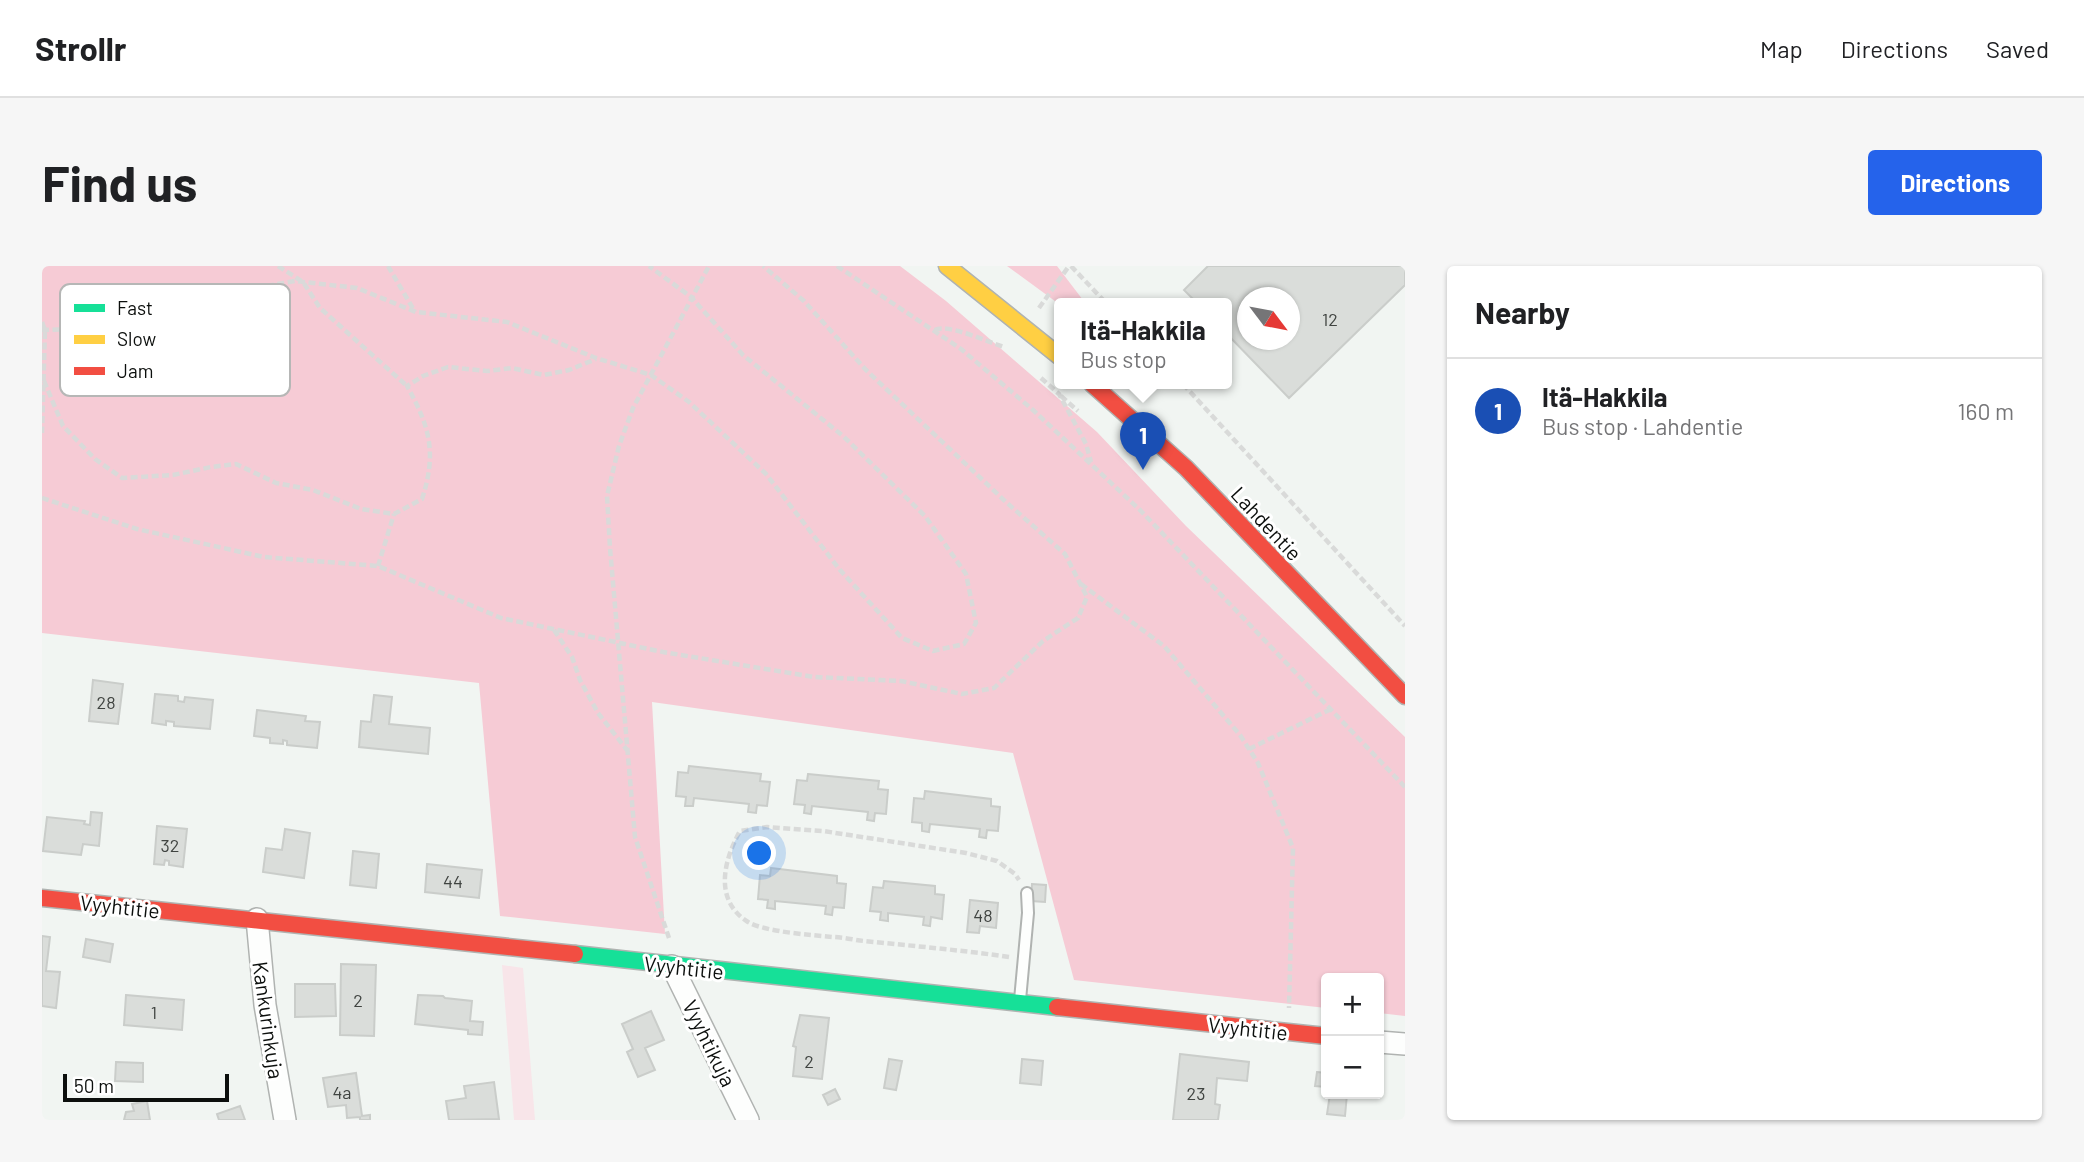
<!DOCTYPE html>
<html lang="en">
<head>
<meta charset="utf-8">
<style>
	body { margin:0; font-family:Barlow,sans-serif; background:#f6f6f6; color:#202124 }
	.controls { position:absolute; right:21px; bottom:21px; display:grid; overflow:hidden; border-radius:7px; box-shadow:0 2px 5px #0004 }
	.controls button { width:63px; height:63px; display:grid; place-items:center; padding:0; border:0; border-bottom:2px solid #e0e0e0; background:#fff; color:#202124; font:35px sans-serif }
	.compass { position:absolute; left:1195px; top:21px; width:63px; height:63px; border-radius:50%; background:#fff; box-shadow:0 2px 5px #0004; rotate:122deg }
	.scale { position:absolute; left:21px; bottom:18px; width:166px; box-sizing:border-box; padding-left:7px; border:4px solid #0c0f0d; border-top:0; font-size:19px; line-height:24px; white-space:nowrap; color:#0c0f0d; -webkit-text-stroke:5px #fff; paint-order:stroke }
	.you { position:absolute; left:718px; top:588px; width:24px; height:24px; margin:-18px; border:5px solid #fff; border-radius:50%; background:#1a73e8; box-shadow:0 0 0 10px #1a73e833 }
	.badge { display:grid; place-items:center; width:46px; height:46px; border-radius:50%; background:#2563eb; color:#fff; font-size:23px; font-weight:700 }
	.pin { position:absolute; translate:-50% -58px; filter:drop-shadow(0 2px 4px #0008) }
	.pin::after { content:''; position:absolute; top:37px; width:24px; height:21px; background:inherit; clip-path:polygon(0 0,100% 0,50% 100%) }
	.popup { position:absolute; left:1012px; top:32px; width:178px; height:91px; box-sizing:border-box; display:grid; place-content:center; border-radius:7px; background:#fff; filter:drop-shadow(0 2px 5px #0005); font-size:23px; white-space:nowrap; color:#757577 }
	.popup b { font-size:26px; color:#202124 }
	.popup::after { content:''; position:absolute; left:50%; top:100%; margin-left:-14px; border:14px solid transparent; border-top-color:#fff }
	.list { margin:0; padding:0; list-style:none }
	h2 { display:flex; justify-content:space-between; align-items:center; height:91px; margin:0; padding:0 28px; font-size:30px }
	h2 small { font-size:23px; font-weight:400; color:#757577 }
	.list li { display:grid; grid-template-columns:46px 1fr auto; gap:21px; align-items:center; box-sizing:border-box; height:105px; padding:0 28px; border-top:2px solid #e0e0e0 }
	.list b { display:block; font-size:26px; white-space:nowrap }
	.list p { margin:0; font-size:23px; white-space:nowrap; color:#757577 }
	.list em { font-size:23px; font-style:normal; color:#757577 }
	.map { position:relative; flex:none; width:1363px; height:854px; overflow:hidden; border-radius:7px }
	header { display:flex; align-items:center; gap:42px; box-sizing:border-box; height:98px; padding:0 35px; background:#fff; border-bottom:2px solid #e0e0e0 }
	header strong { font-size:33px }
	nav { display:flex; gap:38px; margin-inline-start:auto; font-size:24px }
	.intro { display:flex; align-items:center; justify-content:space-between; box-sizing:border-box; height:168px; padding:0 42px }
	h1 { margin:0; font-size:49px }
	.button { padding:18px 32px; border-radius:7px; background:#2563eb; color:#fff; font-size:24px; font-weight:700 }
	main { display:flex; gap:42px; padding:0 42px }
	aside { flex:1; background:#fff; border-radius:7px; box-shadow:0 2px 5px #0004 }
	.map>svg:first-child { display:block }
</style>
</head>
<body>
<header>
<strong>Strollr</strong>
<nav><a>Map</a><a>Directions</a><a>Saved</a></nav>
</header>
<div class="intro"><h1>Find us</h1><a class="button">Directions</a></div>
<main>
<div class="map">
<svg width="1363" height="854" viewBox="0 0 1363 854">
	<rect width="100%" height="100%" fill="#f1f5f2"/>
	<path fill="#f8e5e9" d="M460,699l21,3 12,152h-21z"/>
	<path fill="#f6cbd5" d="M0,0h858l46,35 151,131 89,94 219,211v279l-26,-3v-35h-53v30l-252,-28 -61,-227 -361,-51 13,232 -165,-18 -21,-233 -437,-50z
		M965,0h50l29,38h-27z"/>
	<path fill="#daddda" stroke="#cacdca" stroke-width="2" fill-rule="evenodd" d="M1166,0h197v19l-116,113 -62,-64v-30h-29l-14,-14zM1206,32h42v42h-42z
		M51,414l30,4 -5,40 -29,-3z
		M113,428l23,2v5l6,1 1,-5 28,3 -3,29 -36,-3v-4l-8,-1v4l-14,-2z
		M332,429l18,2 -3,27 41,4 -2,26 -69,-7 2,-26 10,1z
		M215,444l49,6 -1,5 15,1 -3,26 -30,-3v-4l-4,-1v4l-13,-1v-5l-16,-2z
		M647,500l72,8 -1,7 10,1 -3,24 -10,-1 -1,8 -8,-1 1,-8 -55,-6 -1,8h-8l1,-9 -10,-1 2,-24 10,1z
		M766,508l71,7 -1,8 10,1 -2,24 -11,-1 -1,8 -7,-1 1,-8 -56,-6 -1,8 -7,-1 1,-8 -11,-1 3,-24 10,1z
		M883,525l66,8v7l9,1 -2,24 -11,-1 -1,8 -7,-1 1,-8 -50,-5 -1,8 -7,-1v-8l-10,-1 2,-24 10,1z
		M49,546l11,1 -3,33 -16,-2 -2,11 -38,-4 4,-34 38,4 -1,3 6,1z
		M115,560l30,3 -4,38 -14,-2v-4l-4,-1 -1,5 -10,-1z
		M243,563l25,4 -6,45 -41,-6 3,-24 16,2z
		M311,585l26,3 -3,34 -26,-3z
		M385,598l55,6 -3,28 -54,-6z
		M729,602l66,8v7l9,1 -2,24 -11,-1 -1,8 -7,-1 1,-8 -51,-5v8l-8,-1 1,-8 -10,-1 2,-24 10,1z
		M842,615l51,5v8l9,1 -2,24 -11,-2 -1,9 -7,-1 1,-8 -36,-4v8l-8,-1 1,-8 -11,-1 3,-24 10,1z
		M990,618l14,1 -1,17 -14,-1z
		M928,634l28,3 -2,25 -16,-2 -1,7 -12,-1z
		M0,670l8,1 -4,34 14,1 -4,36 -14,-2z
		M44,673l27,5 -3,18 -27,-5z
		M299,698l35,1 -2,71 -34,-1z
		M253,718h40l1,32 -41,1z
		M84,729l58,5 -2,30 -58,-5z
		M376,729l25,1 2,2 27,3 -2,20 13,1 -1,13 -14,-1v-4l-53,-6z
		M609,745l13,29 -19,8 10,22 -17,7 -11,-25 6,-3 -11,-25z
		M758,749l29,3 -7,61 -29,-3 3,-29 -3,-1z
		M1138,788l69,8 -2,19 -30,-3 -2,26 5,1 -2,15h-45z
		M847,793l13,2 -6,29 -12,-2z
		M980,793l21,2 -2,24 -21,-2z
		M74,796l27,1v19l-28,-1z
		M1275,806l9,1v14l-11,-1z
		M314,807l6,43 8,-1v5h-10v-3l-13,1 -1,-13 -18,2 -5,-29z
		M452,816l5,37 -50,1 -3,-19 20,-3 -2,-12z
		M793,823l5,10 -12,6 -5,-10z
		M1288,828h17l-2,22 -18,-2z
		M105,835l3,19h-26l2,-8 8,-1 -2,-7z
		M198,840l5,14h-26l-2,-6z"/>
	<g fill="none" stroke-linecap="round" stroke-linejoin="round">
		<g stroke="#b0b3b1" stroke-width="14">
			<path id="lane" d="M978,734l8,-87 -1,-20"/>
		</g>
		<g stroke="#b0b3b1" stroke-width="24">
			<path id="street" d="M215,653l8,86 20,115
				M630,700l76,154
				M1337,776l26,2"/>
		</g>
		<g stroke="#b0b3b1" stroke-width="19">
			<path id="fast" d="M533,688l482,53"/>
		</g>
		<g stroke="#b0b3b1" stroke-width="19">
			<path id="slow" d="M905,0l112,90"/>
		</g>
		<g stroke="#b0b3b1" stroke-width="19">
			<path id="jam" d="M1050,118l94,84 219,228
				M0,632l533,56
				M1015,741l269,29"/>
		</g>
		<path stroke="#d9dad9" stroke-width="4.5" stroke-dasharray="7 3.5" stroke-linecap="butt" d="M236,0l25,16 17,26 87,78
			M346,0l27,46
			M795,0l124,83 72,61 107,100 265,277
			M1029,0l36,38
			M997,42l30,-42
			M0,56l3,8 -3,103
			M0,64l68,-2 98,-32 87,-15 62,7 59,24 91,10 89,36 55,17 38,27 77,72 74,96 62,68 31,13 31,-7 12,-21 -10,-49 -41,-58 -82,-80 -100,-81 -52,-58 -42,-31
			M893,64c12,-7 53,12 69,17
			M999,112l18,16 27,50 5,18
			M2,115l19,45 32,33 27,19 51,-3 38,-8 25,-3 40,19 37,7 48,19 33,5 28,-15c15,-46 8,-72 -15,-113l16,-10 25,-9 39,4 25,-3 32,7 25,-5 27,-11
			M1141,118l222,242
			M1019,130l17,15
			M0,232l95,31 127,28 114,9 123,52 162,34 151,25 87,4 61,13 32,-6 49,-47 35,-23 9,-21 -22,-43 -59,-52 -140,-132 -62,-69 -41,-35
			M336,300l16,-52
			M1039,318l83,62 76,89 18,28 35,85 -4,160
			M512,364l18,27 8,23 18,33 29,37
			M1207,483l82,-40
			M627,672l-34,-101 -25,-289 -3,-52 12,-50 14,-38 76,-142
			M967,691c-48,-7 -96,-11 -145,-16 -10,-1 -21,-4 -32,-4 -20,-2 -67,-5 -84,-15 -35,-22 -24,-62 -8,-91l27,-4 56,4 143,22 31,8 18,13 4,6"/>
		<use href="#lane" stroke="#fdfefd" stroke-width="10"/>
		<use href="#street" stroke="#fdfefd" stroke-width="21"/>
		<use href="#fast" stroke="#16e098" stroke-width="16"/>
		<use href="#slow" stroke="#ffcf43" stroke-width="16"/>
		<use href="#jam" stroke="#f24e42" stroke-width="16"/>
	</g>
	<g text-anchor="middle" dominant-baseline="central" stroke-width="6" stroke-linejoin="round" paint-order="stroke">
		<g font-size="18" fill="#404441">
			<text x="1288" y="53">12</text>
			<text x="64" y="436">28</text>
			<text x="128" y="579">32</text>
			<text x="411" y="615">44</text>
			<text x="941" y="649">48</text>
			<text x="316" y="734">2</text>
			<text x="112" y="746">1</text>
			<text x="767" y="795">2</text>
			<text x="300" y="826">4a</text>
			<text x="1154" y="827">23</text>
		</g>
		<g font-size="21" fill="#0c0f0d" stroke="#fff">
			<text transform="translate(1225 257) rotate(47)">Lahdentie</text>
			<text transform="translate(78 640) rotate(6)">Vyyhtitie</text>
			<text transform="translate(642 701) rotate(6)">Vyyhtitie</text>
			<text transform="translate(227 754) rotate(82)">Kankurinkuja</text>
			<text transform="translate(1206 762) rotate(6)">Vyyhtitie</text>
			<text transform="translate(668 777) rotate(64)">Vyyhtikuja</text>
		</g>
	</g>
	<rect x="18" y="18" width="230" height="112" rx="10" fill="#fff" stroke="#b6b7b6" stroke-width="2"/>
	<rect x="32" y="38" width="31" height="8" fill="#16e098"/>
	<rect x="32" y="69" width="31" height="9" fill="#ffcf43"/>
	<rect x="32" y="101" width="31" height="8" fill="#f24e42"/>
	<g font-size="19" fill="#0c0f0d">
		<text x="75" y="49">Fast</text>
		<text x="75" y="80">Slow</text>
		<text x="75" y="112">Jam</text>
	</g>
</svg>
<div class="controls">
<button>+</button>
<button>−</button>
</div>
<svg class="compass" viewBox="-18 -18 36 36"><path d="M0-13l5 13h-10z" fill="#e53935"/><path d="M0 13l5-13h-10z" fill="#757577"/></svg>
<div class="scale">50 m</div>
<div class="you"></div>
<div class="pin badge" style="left:1101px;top:204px;background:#1a4fb4">1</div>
<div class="popup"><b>Itä-Hakkila</b>Bus stop</div>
</div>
<aside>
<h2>Nearby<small></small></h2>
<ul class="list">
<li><span class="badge" style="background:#1a4fb4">1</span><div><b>Itä-Hakkila</b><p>Bus stop · Lahdentie</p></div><em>160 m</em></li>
</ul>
</aside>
</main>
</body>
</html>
